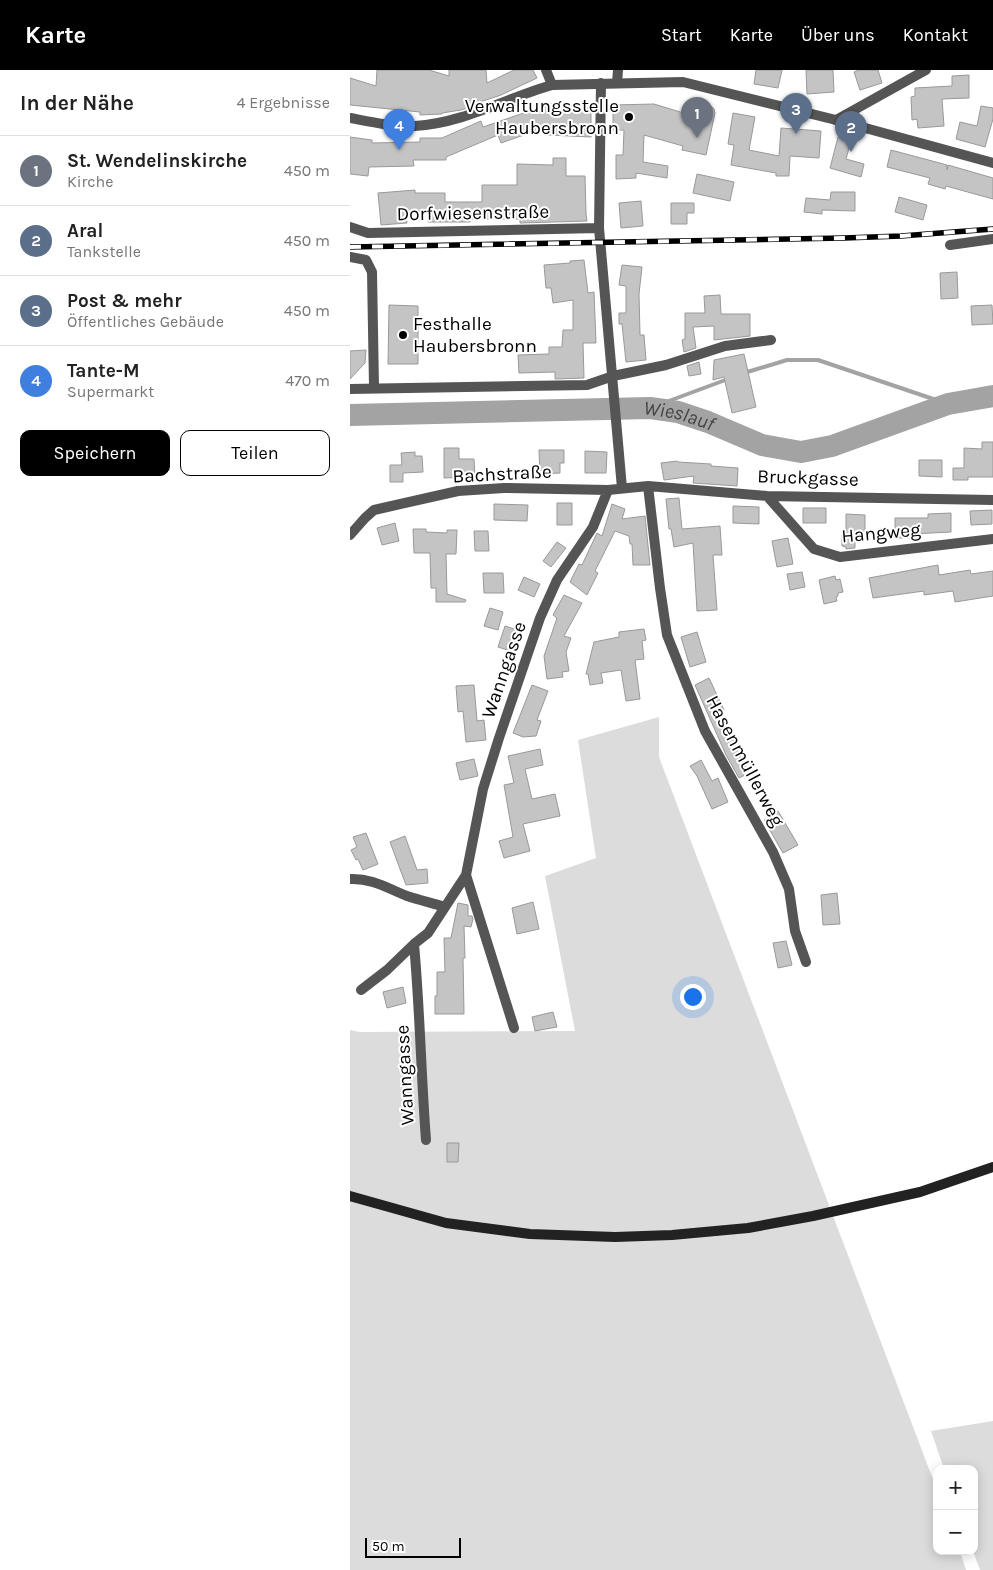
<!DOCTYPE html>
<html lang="de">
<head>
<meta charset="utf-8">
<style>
	body { margin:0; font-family:Karla,sans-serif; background:#f2f2f2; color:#222 }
	.controls { position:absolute; right:15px; bottom:15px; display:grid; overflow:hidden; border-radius:10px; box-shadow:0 2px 12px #0003 }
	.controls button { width:45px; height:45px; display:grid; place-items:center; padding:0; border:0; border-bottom:1px solid #e0e0e0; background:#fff; color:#222; font:25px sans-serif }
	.scale { position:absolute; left:15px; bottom:12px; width:96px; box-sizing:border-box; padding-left:5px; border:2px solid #000; border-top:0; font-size:14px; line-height:18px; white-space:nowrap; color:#000; -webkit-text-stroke:4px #fff; paint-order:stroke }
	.you { position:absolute; left:342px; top:926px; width:18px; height:18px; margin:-12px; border:4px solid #fff; border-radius:50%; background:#1a73e8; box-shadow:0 0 0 8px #1a73e833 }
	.badge { display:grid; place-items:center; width:32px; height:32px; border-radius:50%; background:#000; color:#fff; font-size:16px; font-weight:700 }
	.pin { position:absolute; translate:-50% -41px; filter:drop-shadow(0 1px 2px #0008) }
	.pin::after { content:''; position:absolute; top:26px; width:18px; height:15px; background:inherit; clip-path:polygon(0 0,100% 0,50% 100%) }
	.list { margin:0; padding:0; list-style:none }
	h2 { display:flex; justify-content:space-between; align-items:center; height:65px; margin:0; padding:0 20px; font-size:21px }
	h2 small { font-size:16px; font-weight:400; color:#767676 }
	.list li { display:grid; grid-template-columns:32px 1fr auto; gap:15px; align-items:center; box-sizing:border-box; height:70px; padding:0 20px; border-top:1px solid #e0e0e0 }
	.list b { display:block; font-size:19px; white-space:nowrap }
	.list p { margin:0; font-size:16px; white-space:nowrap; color:#767676 }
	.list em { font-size:16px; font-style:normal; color:#767676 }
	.actions { display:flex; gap:10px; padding:15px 20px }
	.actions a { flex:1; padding:11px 0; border:1px solid #000; border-radius:10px; text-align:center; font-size:18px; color:#000 }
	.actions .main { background:#000; color:#fff }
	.map { position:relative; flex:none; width:643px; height:1500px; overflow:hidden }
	header { display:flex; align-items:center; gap:30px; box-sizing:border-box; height:70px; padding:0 25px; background:#000; color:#fff }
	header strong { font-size:24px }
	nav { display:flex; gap:28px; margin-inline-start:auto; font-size:18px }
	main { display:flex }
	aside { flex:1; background:#fff }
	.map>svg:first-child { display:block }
</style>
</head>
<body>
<header>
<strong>Karte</strong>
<nav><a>Start</a><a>Karte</a><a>Über uns</a><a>Kontakt</a></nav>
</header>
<main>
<aside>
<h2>In der Nähe<small>4 Ergebnisse</small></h2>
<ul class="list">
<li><span class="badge" style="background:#6b7280">1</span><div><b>St. Wendelinskirche</b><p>Kirche</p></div><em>450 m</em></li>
<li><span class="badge" style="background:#5c6f8a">2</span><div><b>Aral</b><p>Tankstelle</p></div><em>450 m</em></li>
<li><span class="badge" style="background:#5c6f8a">3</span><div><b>Post &amp; mehr</b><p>Öffentliches Gebäude</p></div><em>450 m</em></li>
<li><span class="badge" style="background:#3f7fe0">4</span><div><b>Tante-M</b><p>Supermarkt</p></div><em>470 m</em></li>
</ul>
<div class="actions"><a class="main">Speichern</a><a>Teilen</a></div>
</aside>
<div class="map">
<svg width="643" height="1500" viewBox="0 0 643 1500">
	<rect width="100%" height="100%" fill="#fff"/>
	<path fill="#dcdcdc" d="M309,647v40l278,733v61h23l6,19h-616v-540l10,2 215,-1 -30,-155 51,-18 -18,-118z
		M643,1351v149h-13l-7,-19h1v-82h-30l-13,-38z"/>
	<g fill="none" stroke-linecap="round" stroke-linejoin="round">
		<path stroke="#a3a3a3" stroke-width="4" d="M394,303l43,-13h31l130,44
			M300,338l78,-29"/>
		<path stroke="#a3a3a3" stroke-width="22" id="s1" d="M0,345l300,-7 28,4 30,10 54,23 39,7 31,-6 116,-42 45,-8"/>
	</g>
	<path fill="#c4c4c4" stroke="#999" d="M27,0h52l20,6v-6h37l1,13 27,-13h19l4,8 -36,17 -27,9v2l-13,4 -19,3v1l-22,1v-3l-70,-7v-27l26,8z
		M406,0h26l-4,18 -24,-4z
		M456,0h27l1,22 -27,2z
		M509,0h19l4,13 -22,7 -6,-18z
		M619,5v23l-27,1 2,27 -26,2 -1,-9 -5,1 -1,-23 4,-1v-8l37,-2v-10z
		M190,34h25v4h26v29l-42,-2 -2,-8 -46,16 -3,-8 -52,22v3h-33l1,6 -45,1 -1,9 -18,-2v-37l22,3v3l48,-1v-4h22l39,-17 2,6 58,-20z
		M304,34l36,11 1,-4 5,1 6,-7 4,-1h3l5,5 1,4 -9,42 -24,-5 1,-4 -39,-11 -1,27 25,4 -1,12 -31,-5v5l-20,1v-24h7l1,-25h-11v-25z
		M631,36l12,2v11l-8,28 -29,-8 4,-17 17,4z
		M383,43l22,4 -6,33 30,6 2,-28 40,3 -2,27 -29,-2 -1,20h-13v-3l-45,-8 3,-20 -6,-1z
		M488,67l13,4 -5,18 18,5 -3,13 -31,-9z
		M541,80l56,15v5l1,-5 45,13v21l-47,-13 -1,3 -17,-5 2,-6 -43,-11z
		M203,88h13v18h19l1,38 1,7 -67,2v-4h-50v3h-42v-12l-22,2 1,11 -26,2 -3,-32 37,-3v3h30v9h37v-17h35v-21l36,1z
		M347,104l37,8 -4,19 -37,-8z
		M481,122h24v19l-33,-1v4l-18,-2 2,-14 24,2z
		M549,127l28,8 -4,15 -28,-8z
		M291,131l2,25 -22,2 -2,-25z
		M321,133h23v10h-7v11h-16z
		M234,190l4,33 6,-1 2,51h-13l1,35 -29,1v-7l-36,1 -1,-18 31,-1v-7h13l1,-17h10v-30l-20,3 -2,-15h-5l-2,-23 26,-2v-2z
		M272,195l20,2 -3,27 1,41h4l2,25 -20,2 -4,-38h-3v-11h7v-27l-7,-1z
		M607,202l1,26 -17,1 -1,-26z
		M370,225l1,19h29v22l-36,4v-14l-21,1 3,21 -12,4 -2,-12 3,-1v-26h20l-1,-17z
		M39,235l29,1v58h-30z
		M642,235l1,19 -21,1 -1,-19z
		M16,280l-1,13 -15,16v-28z
		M394,284l12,53 -24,6 -8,-36 -11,3 1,-20z
		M349,292l2,12 -12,2 -2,-10z
		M632,372h11v35h-25v3h-15v-12h11v-20l18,1z
		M94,378h15v11h15l1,18 -31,1z
		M189,380h25v13h-4v10l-20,1z
		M235,381l22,1 -1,21h-21z
		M65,382v4h7l1,16 -20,1v9h-13v-17h12l-1,-12z
		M569,390h23v17l-23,-1z
		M327,391l1,1 33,2v2l27,2 -1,18 -44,-3 1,-7 -30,4 -3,-17z
		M329,428l3,31 38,-3 2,29h-9l4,55 -20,1 -4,-68 -19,4 -3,-18h-2l-3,-30z
		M207,433h15v22h-15z
		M144,434l34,1 -1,16 -33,-1z
		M262,434l13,5 -3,10 23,-3 5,49h-17l-1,-21h-2l-1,-8 -14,-5 -20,40 3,2 -11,22 -17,-13 9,-18 3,1 15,-32 5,3z
		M383,436l26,1v17l-26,-1z
		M453,438h23v15h-23z
		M642,440v14l-21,1 -1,-14z
		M601,443v19l-40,2v4h-16v-20h33v-4z
		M496,444l19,1v16h-10v17l-9,1v-2l-4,-1v-12h4z
		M45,453l4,18 -17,4 -5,-17z
		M63,459h13v3l21,1v-3h10l-1,24h-10l1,40 19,6 -1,2h-29v-14h-5l-1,-35h-16z
		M124,461h14l1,20h-14z
		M438,468l5,26 -16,3 -5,-26z
		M207,472l9,6 -15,19 -8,-6z
		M588,495l1,10 31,-5 1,4 22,-3v25l-38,6 -2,-11 -29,4v-4l-51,7 -4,-20z
		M452,502l3,15 -15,3 -3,-16z
		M133,503h20l1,20h-20z
		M485,506l1,4 4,-1 3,13 -5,1v3l-2,1 1,4 -13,3 -5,-24z
		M174,507l16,7 -6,13 -16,-7z
		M214,525l18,8 -18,33 7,2 -5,14 3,19 -7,1 1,5 -16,2 -3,-23 13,-38 -4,-3z
		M140,538l13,4 -5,18 -14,-4z
		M155,556l16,5 -7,21 -16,-5z
		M294,559l2,11 -4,1 2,18 -9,1 5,39 -14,2 -5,-31 -20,3 2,10 -13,2 -2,-11h-2l8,-32 25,-5v-5z
		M347,562l9,30 -16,5 -9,-30z
		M359,608l15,32 -3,1 13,29h-2l17,33 -10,5 -13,-23 -31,-70z
		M124,615l3,36 7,-1 2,20 -20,2 -3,-31 -5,1 -2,-26z
		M182,615l16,6 -11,29 4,1 -5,15 -13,1 -10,-4z
		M190,679l3,16 -18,4 7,30 23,-5 5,22 -37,8 7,27 -26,7 -5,-17 14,-4 -9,-52 10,-2 -6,-27z
		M124,689l4,17 -18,4 -4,-17z
		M351,690l11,21 6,-3 10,24 -16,7 -15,-33 -7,-10z
		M428,741l20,34 -15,8 -19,-33z
		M16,763l12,31 -15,6 -5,-11 -2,1 -5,-10 6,-3 -4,-10z
		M55,766l12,34 10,-1 1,14 -22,2 -16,-43z
		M487,823l3,31 -17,1 -2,-30z
		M183,832l6,27 -22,5 -5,-26z
		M108,833l10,2v11h4l1,3 -2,8 -7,-1 1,32h-2l1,56h-29v-18h2v-24h8l-1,-34h7z
		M436,871l6,24 -14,3 -5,-25z
		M53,917l3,16 -19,5 -4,-16z
		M203,942l4,15 -22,4 -3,-14z
		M97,1073h12l-1,19h-11z"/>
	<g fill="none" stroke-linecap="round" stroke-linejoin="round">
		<path stroke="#555" stroke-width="10" d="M196,0l6,15
			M251,13l-2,145 23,260
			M267,13l1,-13
			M486,50l90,-50
			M0,157l18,6 231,-5
			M600,175l43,-6
			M0,187l16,3 6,12 2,115
			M0,319l237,-4 26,-9 53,-11 59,-19 46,-6
			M298,416l12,102 7,47 38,96 68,121 16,37 6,42 11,31
			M417,426l47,53 26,8 153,-18
			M0,465l15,-17 9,-8 84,-19 46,-3 104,2 40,-4 119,10 226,4
			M116,805l48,153
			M0,809c21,-1 37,9 57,17 12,4 25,7 38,11
			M11,920l26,-20 27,-26
			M76,1070c-5,-65 -6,-130 -12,-196l14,-11 38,-58 17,-86 16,-51 41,-120 17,-38 36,-53 15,-37"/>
		<path stroke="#555" stroke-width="10" d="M0,48c21,4 43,9 65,8 49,-3 91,-28 137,-41l131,-3 153,38 157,43"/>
		<path stroke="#222" stroke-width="10" d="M0,1126l96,27 84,11 85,3 57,-2 76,-7 65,-12 107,-24 73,-25"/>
		<g stroke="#000" stroke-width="5.5">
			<path id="rail" d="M0,177l494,-9 57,-2 92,-7"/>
		</g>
		<use href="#rail" stroke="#fff" stroke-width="4" stroke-dasharray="11" stroke-linecap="butt"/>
	</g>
	<g fill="#000" stroke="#fff" stroke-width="2">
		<circle cx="279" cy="47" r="5"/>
		<circle cx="53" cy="265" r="5"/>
	</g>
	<g text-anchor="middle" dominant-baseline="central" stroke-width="4" stroke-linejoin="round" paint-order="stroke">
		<g font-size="19" fill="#000" stroke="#fff" text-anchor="end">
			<text x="269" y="36">Verwaltungsstelle<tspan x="269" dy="22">Haubersbronn</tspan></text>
			<text x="63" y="254" text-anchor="start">Festhalle<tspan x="63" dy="22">Haubersbronn</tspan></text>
		</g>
		<g font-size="19" fill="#000" stroke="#fff">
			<text transform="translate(123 143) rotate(-1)">Dorfwiesenstraße</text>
			<text transform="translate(152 404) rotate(-3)">Bachstraße</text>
			<text transform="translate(458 408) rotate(2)">Bruckgasse</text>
			<text transform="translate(531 463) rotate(-5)">Hangweg</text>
			<text transform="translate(154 600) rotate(-71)">Wanngasse</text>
			<text transform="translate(395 691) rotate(62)">Hasenmüllerweg</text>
			<text transform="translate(55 1005) rotate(-93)">Wanngasse</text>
		</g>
		<g font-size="20" font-style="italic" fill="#444" stroke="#fff">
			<text stroke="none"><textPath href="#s1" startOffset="330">Wieslauf</textPath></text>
		</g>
	</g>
</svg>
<div class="controls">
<button>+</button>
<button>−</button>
</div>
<div class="scale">50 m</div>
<div class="you"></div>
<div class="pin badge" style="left:347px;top:68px;background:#6b7280">1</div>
<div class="pin badge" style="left:501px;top:82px;background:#5c6f8a">2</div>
<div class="pin badge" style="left:446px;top:64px;background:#5c6f8a">3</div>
<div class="pin badge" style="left:49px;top:80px;background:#3f7fe0">4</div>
</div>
</main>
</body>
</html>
